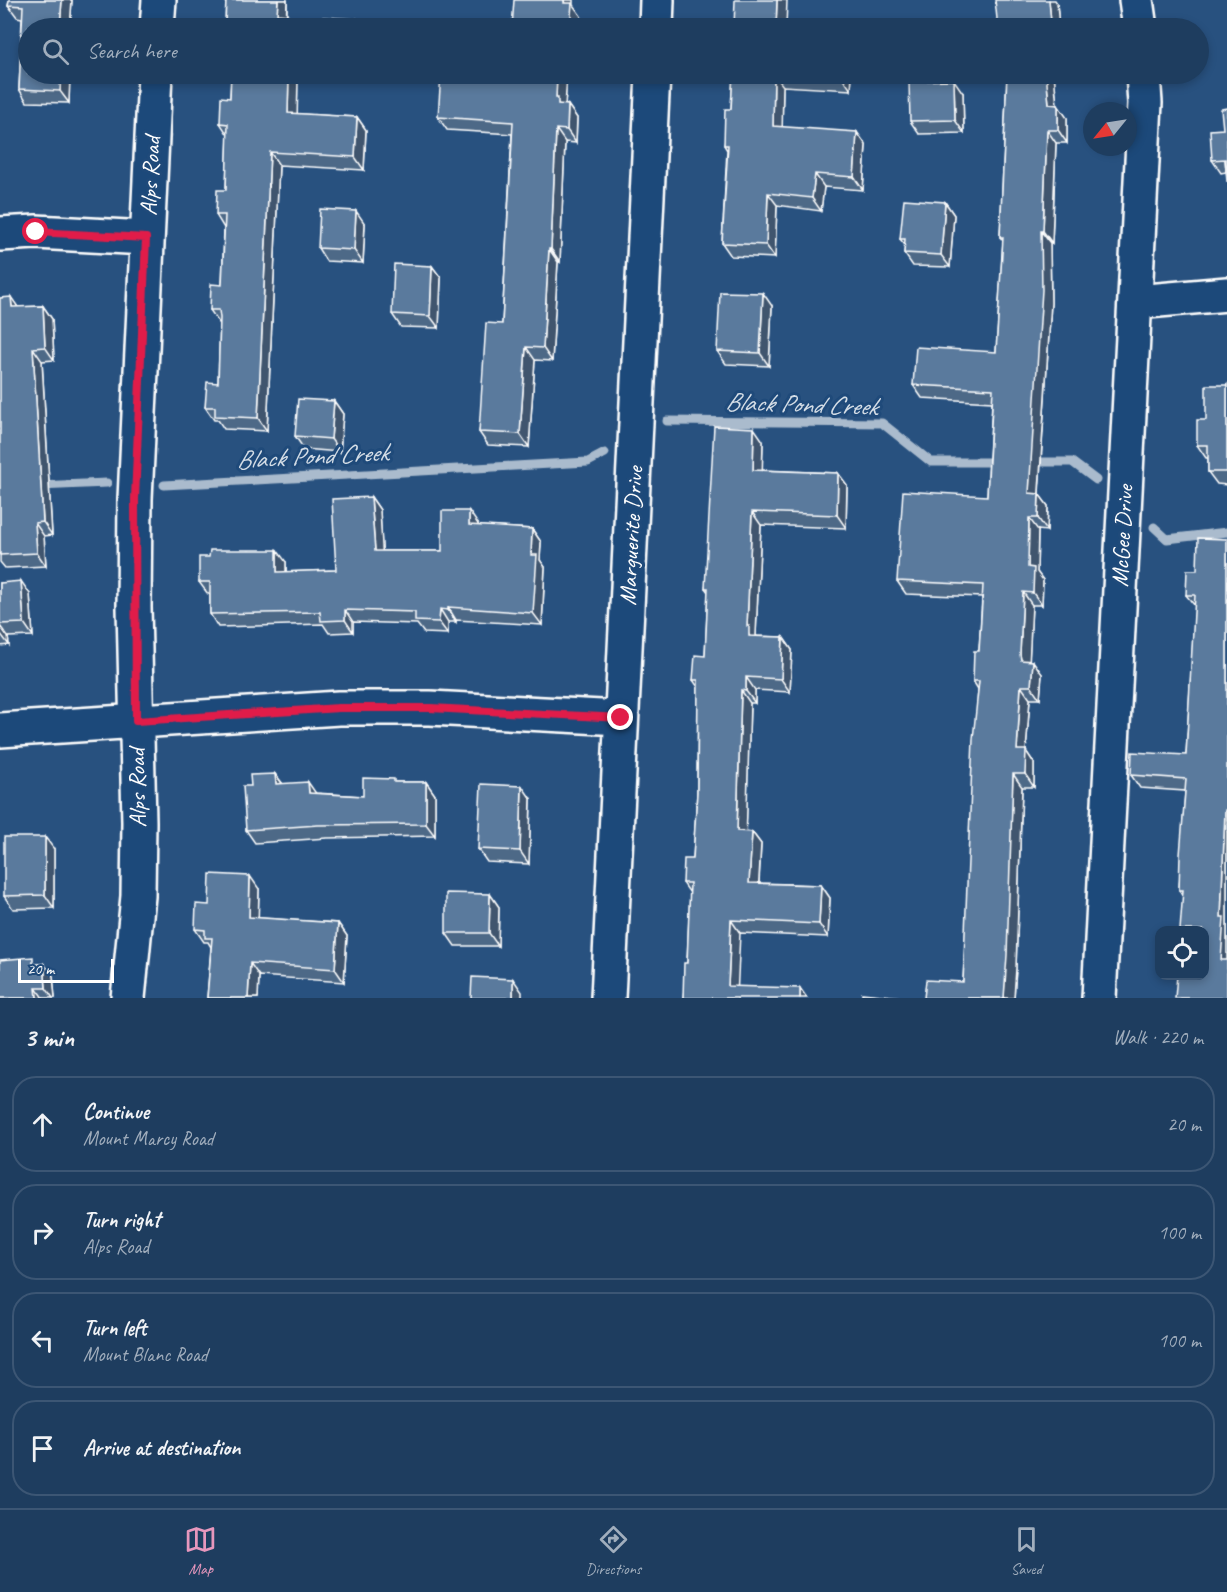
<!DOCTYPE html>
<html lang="en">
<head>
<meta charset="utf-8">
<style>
	body { margin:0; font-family:Caveat,sans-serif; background:#2b4868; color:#f1f3f6 }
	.controls { position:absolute; right:18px; bottom:18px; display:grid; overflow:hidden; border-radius:12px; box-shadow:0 3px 9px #0003 }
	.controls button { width:54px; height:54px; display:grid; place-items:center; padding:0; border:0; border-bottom:2px solid #3c5674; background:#1e3d5f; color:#f1f3f6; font:30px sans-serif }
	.compass { position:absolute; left:1083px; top:102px; width:54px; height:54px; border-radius:50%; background:#1e3d5f; box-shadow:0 3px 9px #0003; rotate:240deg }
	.scale { position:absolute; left:18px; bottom:15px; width:96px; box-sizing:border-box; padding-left:6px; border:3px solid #fff; border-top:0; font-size:16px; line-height:21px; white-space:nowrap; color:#fff; -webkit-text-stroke:4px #1f4a7a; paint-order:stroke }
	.stop { position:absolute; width:18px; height:18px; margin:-14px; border:4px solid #e11d48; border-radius:50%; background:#fff }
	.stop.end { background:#e11d48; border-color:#fff; box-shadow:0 2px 6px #0008 }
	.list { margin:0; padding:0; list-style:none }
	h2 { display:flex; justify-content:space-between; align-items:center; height:78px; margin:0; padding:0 24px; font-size:26px }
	h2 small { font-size:20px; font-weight:400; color:#a1aebd }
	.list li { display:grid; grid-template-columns:39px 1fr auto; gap:18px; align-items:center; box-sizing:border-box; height:96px; margin:0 12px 12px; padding:0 12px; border:2px solid #3c5674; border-radius:24px }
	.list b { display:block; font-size:22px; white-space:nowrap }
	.list p { margin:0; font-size:20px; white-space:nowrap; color:#a1aebd }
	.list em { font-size:20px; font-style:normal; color:#a1aebd }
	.icon { flex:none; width:33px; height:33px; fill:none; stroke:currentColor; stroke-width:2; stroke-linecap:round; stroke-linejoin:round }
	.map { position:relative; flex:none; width:1227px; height:998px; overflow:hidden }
	.search { position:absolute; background:#1e3d5f; box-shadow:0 3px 9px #0003; left:18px; right:18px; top:18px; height:66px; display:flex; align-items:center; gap:15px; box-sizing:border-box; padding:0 21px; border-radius:33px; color:#a1aebd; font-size:22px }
	.sheet { height:510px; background:#1e3d5f }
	nav { display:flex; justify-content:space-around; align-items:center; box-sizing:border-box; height:84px; border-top:2px solid #3c5674; background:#1e3d5f; font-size:16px; color:#a1aebd }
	nav a { display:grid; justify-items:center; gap:3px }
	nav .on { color:#e797bd }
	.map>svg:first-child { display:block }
</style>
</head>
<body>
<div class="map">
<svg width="1227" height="998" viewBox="0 0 1227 998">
	<rect width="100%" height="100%" fill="#28517f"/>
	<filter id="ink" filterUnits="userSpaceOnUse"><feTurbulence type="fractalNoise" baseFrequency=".0167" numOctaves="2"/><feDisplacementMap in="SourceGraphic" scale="12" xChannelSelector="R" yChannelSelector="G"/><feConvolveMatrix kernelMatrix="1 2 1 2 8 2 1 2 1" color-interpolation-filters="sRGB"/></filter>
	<g filter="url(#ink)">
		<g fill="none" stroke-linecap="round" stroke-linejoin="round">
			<path stroke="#aabbcd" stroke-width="9" d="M667,421l215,2 49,39h69
				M1028,462h44l24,18
				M164,485l424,-23 17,-9
				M38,486l69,-3
				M1154,527l13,12 60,-7"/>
			<g stroke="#fff" stroke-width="38">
				<path id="minor" d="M1136,0l4,28
					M157,28l2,-28
					M656,28l1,-28
					M0,234l36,-2 110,6
					M1136,302l91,-8
					M0,730l339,-22h91l191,10
					M128,998l10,-102 1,-74 -5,-215 1,-108 20,-425
					M608,998l45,-924
					M1099,998l46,-895 -2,-29"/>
			</g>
			<use href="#minor" stroke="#1f4a7a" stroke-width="33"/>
		</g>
		<path fill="#4d6987" stroke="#fff" stroke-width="1.5" d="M9,0h63l-2,28 -42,46h42l-1,29 -42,-1 -8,-13 3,-71 -5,-1 -9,-12z
			M226,0h61v15l10,13h-69l-3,-4z
			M1057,3l2,25h-61z
			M231,74h67l-1,40 60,3 9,13 -2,40 -85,-5 -12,266 -43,-2 -6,-9h-4l-9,-13 13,-24 2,-60h-1l-9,-13 12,-25 2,-57 -8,-13 10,-25 2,-55 -8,-12 10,-25z
			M509,74h58l-2,31h3l9,13 -1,25 -11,-1 -5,120h-2l-6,99 -17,-1 -6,87 -41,-2 -9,-13 23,-108 10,-190 -65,-4 -9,-13z
			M733,74h119l-1,16 -68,-4 -1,41 84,18 -3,45 -39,-3 -3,24 -44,-6 -2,53 -44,-2 -9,-13 5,-93 -3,-5 7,-36z
			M1006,74h48l3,31 10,13v25h-11l-4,100h-2l1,60 -12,191 9,12 -1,25 -9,-1 -1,42 6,8 -1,25h-10l-3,56 13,13 -2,25h-10l-4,52 8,12v24h-12l-6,181 -2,30h-90l39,-16 15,-293 -5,-8 6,-30 3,-54 -76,-3 -9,-13 90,-85 5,-94 -70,-4 -9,-13 83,-33 7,-111 -3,-4 7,-162z
			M963,93l1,40 -45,1 -9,-13z
			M1223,129l3,43 -5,1 -9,-13z
			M945,202l9,13 -4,52 -37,-1 -9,-13 1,-8 -5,-6z
			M365,224l-2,39 -37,-2 -8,-13z
			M432,266l9,12 -2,50 -38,-1 -9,-13z
			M43,306l9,13 2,41 -12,1 10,174 -8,1 2,30 -41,2 -5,-6v-71l18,-184z
			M772,306l-3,60 -43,-2 -9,-13z
			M1227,385v100l-10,-1 -9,-12v-14h-2l-9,-13 9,-25z
			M334,401l9,13 -3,38 -36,-3 -9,-13z
			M763,441l-1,29 76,3 9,12 -1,43 -85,-3 -5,110v1l27,1 9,13 -2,42 -35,-2v13h-5l-4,128 6,1 9,12 -2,39 62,2 9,13 -2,39 -88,-4 -57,65 4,-35 3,-70 -7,-10 10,-24 4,-67 1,-105 -5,-7 12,-24 3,-64 -3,-4z
			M371,497l9,13 2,41h60l36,-27v2l54,3 9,13 -1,18 5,7 -3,58 -86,-5v2h-8v12l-24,-1 -7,-9 -64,-2v10l-24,1 -6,-9 -105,3 -8,-13v-20h-2l-9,-12 87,-20v10l50,-2z
			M1227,539v459l-44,-103 -4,-5 6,-99 -45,-3 -9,-13 55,-20 9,-149 -9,-11z
			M0,583l30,11 3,42 -25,1 1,8 -9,1z
			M275,774l8,10 33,9 47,3 33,-14h30l9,13v41l-108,2 -72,5 -9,-13 5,-44z
			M531,799l-2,65 -42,-2 -9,-13z
			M54,849v59l-41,1 -9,-13z
			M259,889l-1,29 80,5 9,13 -3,46 -85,-6 -1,22h-51l4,-51 -3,-5h-4l-9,-13 14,-24z
			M490,894l9,13 -1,39h-43l-9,-13z
			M38,964h6l9,12 2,22h-55z"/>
		<path fill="#3f556e" stroke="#fff" stroke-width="1.5" d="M62,0h10l-2,28h-8l-2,-2z
			M278,0h9l-1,27 -9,-13z
			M564,0h9v5l8,11 -1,12h-10z
			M777,0h10l-1,28h-10z
			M1049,0h6l2,3 2,25h-5l-3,-5z
			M288,15l9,13h-7z
			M357,19l7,9h-8z
			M61,74h9l-1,29 -9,-12z
			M289,74h9l-1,52 -9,-13z
			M557,74h10l-2,33 -7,-3 -2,-6z
			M774,74l9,12 -1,53 -9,-13z
			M842,74h10l-1,16 -9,-13z
			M1046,74h8l4,43 -9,-13z
			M954,80l9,13 1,40 -9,-13z
			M568,105l9,13 -1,25 -9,-13z
			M1058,105l9,13v25l-9,-13z
			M357,117l9,13 -2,40 -9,-13z
			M556,129l9,13 -5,120 -9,-13z
			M1047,130l9,13 -4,100 -9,-12z
			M857,132l9,13 -3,45 -9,-13z
			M270,152l9,13 -12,266 -9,-13z
			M815,174l9,13 -3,24 -9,-13z
			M768,193l9,12 -2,53 -9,-13z
			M945,202l9,13 -4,52 -9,-12z
			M356,211l9,13 -2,39 -9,-13z
			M1041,231l9,12 1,60 -13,203 -9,-13z
			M549,249l9,13 -6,99 -9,-13z
			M432,266l9,12 -2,50 -9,-12z
			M763,293l9,13 -3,60 -9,-13z
			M11,297l9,13 -8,-3z
			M43,306l9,13 2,41 -9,-13z
			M526,347l9,13 -6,87 -9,-13z
			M33,348l9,13 10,174 -9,-13z
			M334,401l9,13 -3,38 -9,-13z
			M754,428l9,13 -1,42 -9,-13z
			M838,473l9,12 -1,43 -9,-13z
			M1039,494l9,12 -1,25 -9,-13z
			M371,497l9,13 3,53 -8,-12z
			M469,511l9,13v14l-9,-13z
			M752,512l9,13 -5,110 2,4 -9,-3 -2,-10z
			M1029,518l9,12 -1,42 6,8 -1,25 -9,-12 -5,-26z
			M35,523l9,13 2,30 -9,-13z
			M532,529l9,13 -1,18 5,7 -3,58 -9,-12 -2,-58z
			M277,550l9,12v23l-9,-13z
			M21,581l9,13 3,42 -9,-13z
			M1023,592l9,13 -3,62 -8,-7 -1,-6z
			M448,607l8,13v2l-8,-12z
			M440,609l8,13v12l-9,-12z
			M345,610l8,12v10l-8,-12z
			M0,626l8,11 1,8 -9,-12z
			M783,637l9,13 -2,42 -9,-13z
			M1033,661l9,13 -2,25 -9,-13z
			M746,677l9,13v13l-9,-12z
			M1021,686l9,13 -4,52 8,12v24l-9,-13 -8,-24z
			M741,690l9,13 -4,141 -9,-13z
			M275,774l9,12 -8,-2z
			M1013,774l9,13 -6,181 -2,30h-10z
			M308,782l9,13 -8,-2z
			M426,782l9,13v41l-9,-12z
			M522,786l9,13 -2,65 -9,-13z
			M1225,810l2,2v156l-6,-8v-43z
			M752,832l9,12 -3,52 -9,-13z
			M45,837l9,12v59l-9,-13z
			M250,876l9,13 -1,41 -9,-13z
			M821,885l9,13 -2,39 -9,-13z
			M490,894l9,13 -1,39 -9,-13z
			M731,920l9,13 -3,65 -9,-12z
			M338,923l9,13 -3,46 -9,-13z
			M250,963l9,13 -1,22h-10z
			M44,964l9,12 2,22h-2l-7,-10z
			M513,979l9,13v6h-9z
			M36,988l7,10h-6z
			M800,988l7,10h-7z"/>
		<path fill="#5a7a9d" stroke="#fff" stroke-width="1.5" d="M9,0h53l-2,26 4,1v1h-36v46h33l-1,17 -41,-2 4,-83 -15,-1z
			M226,0h52l-1,14 11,1 2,13h-57v-4h-8z
			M514,0h50v3h8l-2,25h-58z
			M735,0h42l-1,28h-42z
			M995,0h54l2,23 -10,1 1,4h-44z
			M323,17l34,2 -1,9h-33z
			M231,74h58l-1,39 69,4 -2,40 -85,-5 -12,266 -43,-2v-9h-10l2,-25 11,1 2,-65 -1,-8h-9l1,-26 11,1 3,-70h-9l1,-25h9l2,-66 -8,-1 1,-26 9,1z
			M441,74h116l-1,24h2v6l10,1 -1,25 -11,-1 -5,120h-2l-6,99 -17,-1 -6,87 -41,-2 7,-109 16,1 11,-202 -75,-5z
			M733,74h41l-1,52 84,6 -3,45 -39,-3 -3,24 -44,-5 -2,52 -44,-2 6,-98h-4l1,-36h6z
			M786,74h56v3z
			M1007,74h39l3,30 9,1v25h-11l-4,101h-2l1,59 -13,203 10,1 -1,24h-9l-1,49 6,1 -1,25 -10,-1 -3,62 1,6 12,1 -2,25h-10l-4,64h9l-1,24h-12l-6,181 -3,43h-80l2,-18 37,2 10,-243 6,-58h-6l1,-30h5l4,-66 -86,-4 6,-90 84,5 6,-107 -80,-4 3,-38 80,5 7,-115h-3z
			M954,80l1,40 -45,1 -1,-40z
			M1227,108v74l-2,-23 -13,1 -2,-30 13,-1 -2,-20z
			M904,199l41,3 -4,53 -37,-2 1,-14h-5z
			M320,209l36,2 -2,39 -36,-2z
			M394,264l38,2 -2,50 -38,-2z
			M720,292l43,1 -3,60 -43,-2z
			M11,297l1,10 31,-1 2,41 -12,1 10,174 -8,1 2,30 -37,2v-257z
			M1206,385h21v87h-19v-27h-11v-25h9z
			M298,399l36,2 -3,38 -36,-3z
			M714,426l40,2 -1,42 85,3 -1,42 -85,-3 -5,114h2v10l34,1 -2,42 -35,-2v14l-5,-1 -4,141 15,1 -3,51 72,2 -2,39 -88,-4 -3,66 72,2v10h-117l1,-35h3l3,-80h-7l1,-24h9l4,-67 1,-112h-5l2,-25 10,1 3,-68h-3z
			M371,497l4,54h67v-40h27v14l63,4 -1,26h6l-4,58 -85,-6v3l-8,-1 -1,13 -24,-1v-9l-70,-2v10l-24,1 -1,-9 -110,2v-32h-11v-25h10l1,-7h67v22l59,-2 -4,-71z
			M1198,538l29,1v271h-2l-4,107h3l-3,43h6v38h-52l2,-23h27v-45h-24l3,-40h-4l1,-35 6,-76 -55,-4 1,-23 54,3 9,-160h-9l1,-25h10z
			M21,581l3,42 -24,1v-41z
			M275,774l1,10 32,-2 1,11 54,3v-18l31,1v3h32v42l-108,1 -72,5 -3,-44h8l-1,-11z
			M481,784l41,2 -2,65 -42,-2z
			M4,837h41v58l-41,1z
			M210,874l40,2 -1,41 89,6 -3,46 -85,-6 -2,35h-41l5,-60h-7v-8l-10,-1 1,-25 13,1z
			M446,893l44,1 -1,39h-43z
			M33,957v7h11l2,24h-10l1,10h-37v-38z
			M472,977l41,2v19h-42z
			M862,993l50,5h-50z"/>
	</g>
	<g fill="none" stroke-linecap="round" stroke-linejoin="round" filter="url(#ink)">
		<path stroke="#e11d48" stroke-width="8" d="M36,232l110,6 -11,261 1,222 203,-13h91l191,10"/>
	</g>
	<g text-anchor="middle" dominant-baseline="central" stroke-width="6" stroke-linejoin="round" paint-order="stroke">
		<g font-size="24" fill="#fff" stroke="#1f4a7a">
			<text transform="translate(150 176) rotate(-87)">Alps Road</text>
			<text transform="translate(631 536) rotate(-87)">Marguerite Drive</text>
			<text transform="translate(1122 536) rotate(-87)">McGee Drive</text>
			<text transform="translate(137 788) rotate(-91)">Alps Road</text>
		</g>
		<g font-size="26" font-style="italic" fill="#d4dde6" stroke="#1f4a7a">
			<text transform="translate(801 404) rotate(2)">Black Pond Creek</text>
			<text transform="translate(312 456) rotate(-3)">Black Pond Creek</text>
		</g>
	</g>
</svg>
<div class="controls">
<button><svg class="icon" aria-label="locate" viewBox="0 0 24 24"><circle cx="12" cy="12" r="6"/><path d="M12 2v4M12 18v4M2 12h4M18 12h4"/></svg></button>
</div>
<svg class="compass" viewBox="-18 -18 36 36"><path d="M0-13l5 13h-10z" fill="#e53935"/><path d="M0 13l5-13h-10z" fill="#a1aebd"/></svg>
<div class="scale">20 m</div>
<div class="stop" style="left:36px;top:232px"></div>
<div class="stop end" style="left:621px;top:718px"></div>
<div class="search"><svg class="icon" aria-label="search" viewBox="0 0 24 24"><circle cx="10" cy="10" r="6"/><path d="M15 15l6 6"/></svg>Search here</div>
</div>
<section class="sheet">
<h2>3 min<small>Walk · 220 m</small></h2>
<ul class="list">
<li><svg class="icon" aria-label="ahead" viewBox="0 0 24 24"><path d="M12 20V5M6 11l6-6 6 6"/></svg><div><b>Continue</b><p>Mount Marcy Road</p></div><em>20 m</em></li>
<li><svg class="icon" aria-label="right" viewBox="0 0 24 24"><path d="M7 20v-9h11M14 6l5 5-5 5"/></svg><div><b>Turn right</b><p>Alps Road</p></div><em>100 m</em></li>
<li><svg class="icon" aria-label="left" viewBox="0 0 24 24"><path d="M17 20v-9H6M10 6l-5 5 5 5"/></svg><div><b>Turn left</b><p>Mount Blanc Road</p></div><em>100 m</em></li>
<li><svg class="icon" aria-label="arrive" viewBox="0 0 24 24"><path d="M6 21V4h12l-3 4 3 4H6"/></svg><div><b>Arrive at destination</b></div></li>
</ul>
</section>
<nav>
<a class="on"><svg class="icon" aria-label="map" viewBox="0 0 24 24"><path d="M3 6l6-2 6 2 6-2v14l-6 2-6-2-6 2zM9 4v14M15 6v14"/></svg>Map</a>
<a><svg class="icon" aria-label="directions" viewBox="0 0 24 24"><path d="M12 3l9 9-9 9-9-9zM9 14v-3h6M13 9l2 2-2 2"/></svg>Directions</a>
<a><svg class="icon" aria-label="saved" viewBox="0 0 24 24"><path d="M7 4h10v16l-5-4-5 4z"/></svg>Saved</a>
</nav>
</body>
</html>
